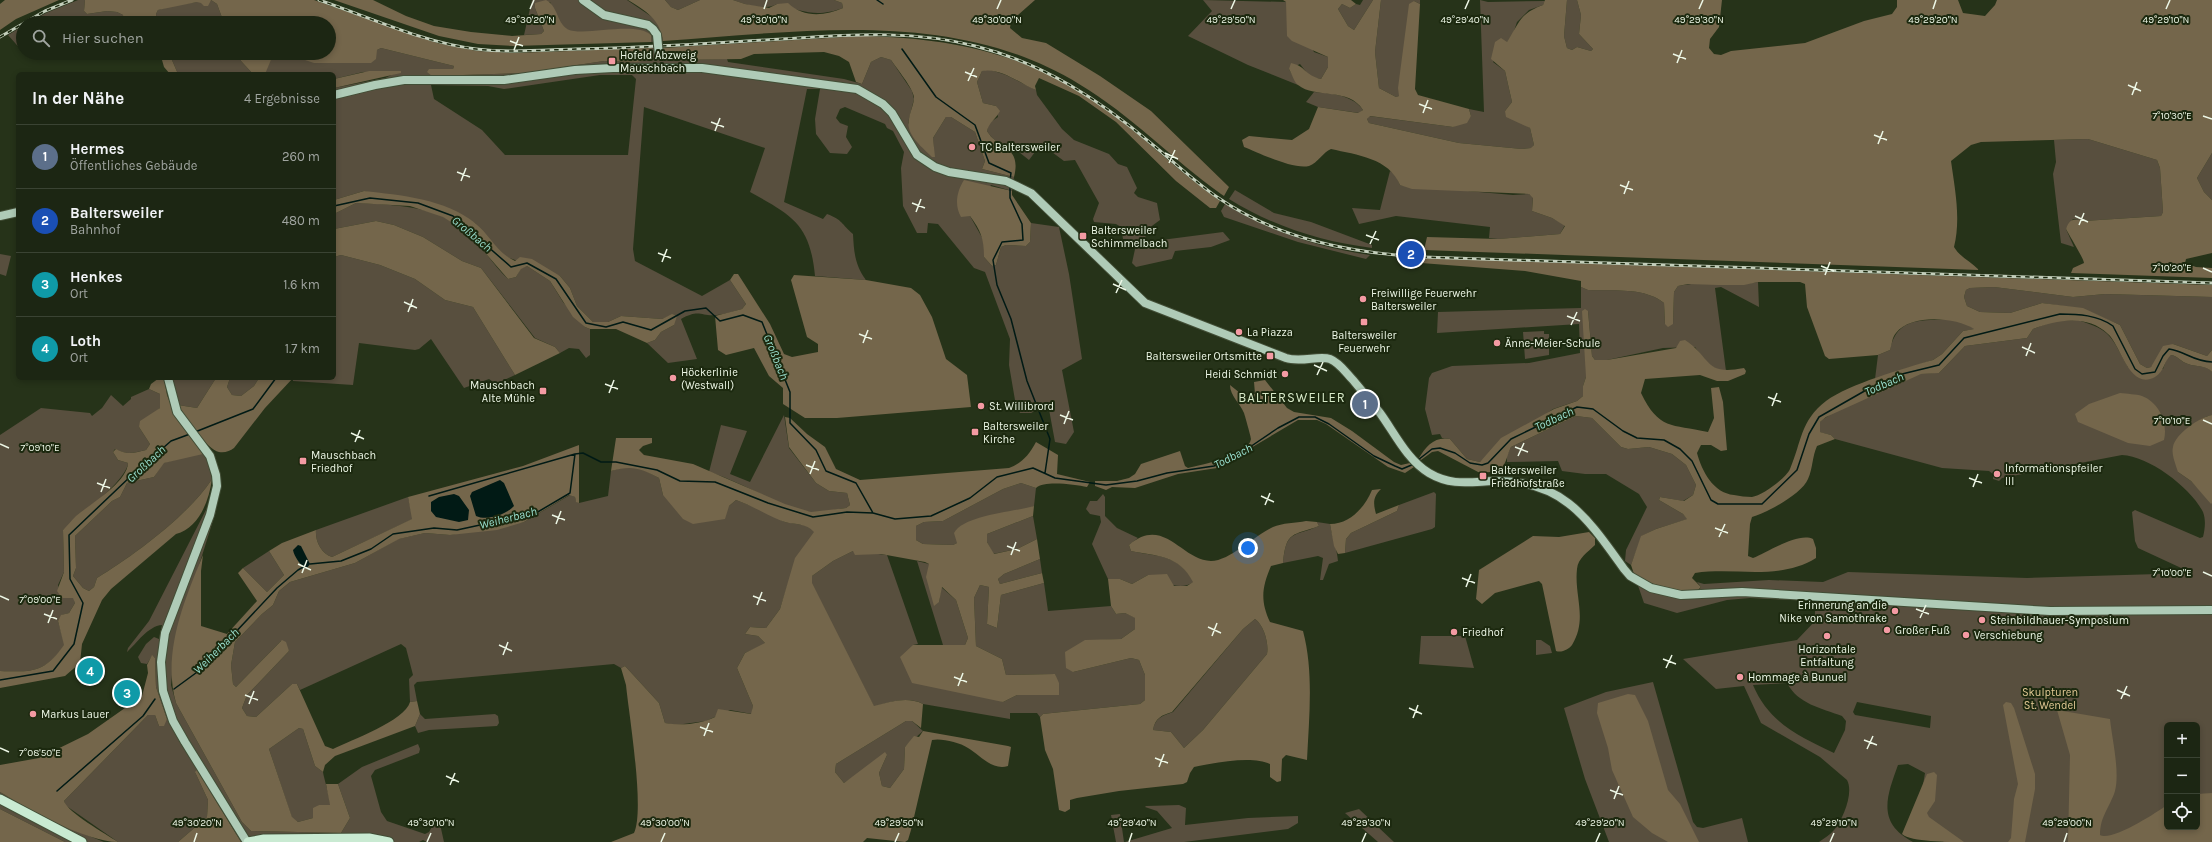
<!DOCTYPE html>
<html lang="de">
<head>
<meta charset="utf-8">
<style>
	body { margin:0; font-family:Karla,sans-serif; background:#293221; color:#f1f3f6 }
	.controls { position:absolute; right:12px; bottom:12px; display:grid; overflow:hidden; border-radius:6px; box-shadow:0 2px 6px #0003 }
	.controls button { width:36px; height:36px; display:grid; place-items:center; padding:0; border:0; border-bottom:1px solid #3a4333; background:#1c2613; color:#f1f3f6; font:20px sans-serif }
	.you { position:absolute; left:1248px; top:548px; width:14px; height:14px; margin:-10px; border:3px solid #fff; border-radius:50%; background:#1a73e8; box-shadow:0 0 0 6px #1a73e833 }
	.badge { display:grid; place-items:center; width:26px; height:26px; border-radius:50%; background:#b45309; color:#fff; font-size:13px; font-weight:700 }
	.pin { position:absolute; translate:-50% -50%; border:2px solid #fff; box-shadow:0 1px 4px #0006 }
	.list { margin:0; padding:0; list-style:none }
	h2 { display:flex; justify-content:space-between; align-items:center; height:52px; margin:0; padding:0 16px; font-size:17px }
	h2 small { font-size:13px; font-weight:400; color:#a0a5a0 }
	.list li { display:grid; grid-template-columns:26px 1fr auto; gap:12px; align-items:center; box-sizing:border-box; height:64px; padding:0 16px; border-top:1px solid #3a4333 }
	.list b { display:block; font-size:15px; white-space:nowrap }
	.list p { margin:0; font-size:13px; white-space:nowrap; color:#a0a5a0 }
	.list em { font-size:13px; font-style:normal; color:#a0a5a0 }
	.icon { flex:none; width:22px; height:22px; fill:none; stroke:currentColor; stroke-width:2; stroke-linecap:round; stroke-linejoin:round }
	.map { position:relative; flex:none; width:2212px; height:842px; overflow:hidden }
	.search { position:absolute; background:#1c2613; box-shadow:0 2px 6px #0003; left:16px; top:16px; width:320px; height:44px; display:flex; align-items:center; gap:10px; box-sizing:border-box; padding:0 14px; border-radius:22px; color:#a0a5a0; font-size:15px }
	.panel { position:absolute; background:#1c2613; box-shadow:0 2px 6px #0003; left:16px; top:72px; width:320px; height:308px; border-radius:6px }
	.map>svg:first-child { display:block }
</style>
</head>
<body>
<div class="map">
<svg width="2212" height="842" viewBox="0 0 2212 842">
	<rect width="100%" height="100%" fill="#263319"/>
	<path fill="#584f3e" fill-rule="evenodd" d="M78,0h7l-1,11 3,3 20,-3 10,1 6,3 1,8h-96l18,-10z
		M211,0l6,4 7,19h-67l-1,-9 2,-4 17,-5z
		M532,0h95l28,19 6,11 2,11 -12,1v-7c-25,-14 -68,5 -85,-6 -8,-6 -12,-19 -16,-27l-15,6 9,23 -3,3 -17,1z
		M665,0h35l-22,10 -7,-3z
		M733,0h101l8,3 1,5c-27,10 -40,3 -66,-4 -13,7 -30,1 -44,-4z
		M1203,0l83,2 28,50 14,5v10l-7,12 -11,-2 -10,-13 -11,5 9,16 -50,-20 -60,-29 24,-25z
		M1363,0h10l-19,30 -6,-4 -10,-17 4,-5 8,4 6,-4 4,1z
		M1381,0h39v4l-6,-3 -14,95 -4,1 -17,-9 -4,-36z
		M1480,0l8,2 57,-1 -2,4 -14,5 -12,12 -4,12 -20,28 12,9 7,31 -7,9 25,17 4,17 -2,3 -10,1 -63,-6 -90,-20 -2,-4 2,-3 84,11 18,-11 -2,-7 15,3z
		M1567,0h10l4,15 -2,19 14,15 -2,2 -14,-4 -5,3 -5,-2 -3,-12z
		M23,26v26l-15,-17z
		M381,48l73,18 -1,3h-24l3,7 92,-3 80,-12 33,1 13,-7 2,-7h10l1,5 13,7 51,-1 1,3 116,17 18,5 9,-22 10,-5 10,3 21,31 2,8 -6,24 26,34 -1,-19 13,-21h5l24,15 10,29 -3,8 32,8 -2,14 -21,-6 -21,31 14,25v16l8,9 4,-1 5,-18 5,-2 20,1 4,-4 1,-19 28,4 10,47 13,85 -20,11 12,62 -8,12 -11,-2 -7,-38 -17,9h-11l-4,-7 -7,-41 1,-26 -25,-67 -11,-4 -36,-44 -10,-1 -1,10h-10l-14,-27 -2,-38 3,-16 -11,-21 -6,-3 -2,-4 -40,-17 -5,2 -4,9 4,5 8,3 -2,11 6,10 -5,7 -17,-1 -14,-19 -1,-15 5,-30h-13l-23,113 39,17 4,-5c16,6 14,10 26,20 1,19 2,31 13,46l-51,-4c-5,-52 -22,-60 -65,-84l15,-44 -121,-41 -11,142 2,12 67,35 28,-16 16,24 -4,5c-8,2 -17,5 -25,6 -16,2 -17,-7 -36,4l16,40 -29,4 -21,-20 8,-3 6,-8 13,-7 -2,-10 -10,4 -41,-3 -13,6h-15l-16,-16 -7,-18 -10,-12 -56,-20 -29,-33 -111,-32 -30,9v-112l51,-10 15,-7 -37,1 -29,7v-5h-69v-2l9,-19h10l12,4 81,-7zM600,75h32l4,4 -8,76h-123l-23,-25 -48,-31 -3,-14 57,1 16,3z
		M169,53h68l4,8 12,13h-75z
		M988,69l18,6 30,15 1,5 25,34 12,11 35,14 9,10 9,3 10,21 -3,5 4,4 19,6 3,17 -15,11 1,11 77,-10 7,8 -19,7 -36,4 -3,8 -36,8 -4,-4 5,-23 -14,-1 -2,-12 -5,-3 -22,-2 -1,-3 6,-16 -24,-43 -11,1 -23,-17 -12,16 -14,-11 -3,4c-9,-7 -20,-13 -25,-22l2,-8 9,-6 -2,-11 -13,-3 -6,-21 5,-11z
		M1314,92c16,1 39,3 49,18l-4,3 -41,-6 -12,-5z
		M2088,139l69,21 3,8 3,44 -2,4 -77,5 -11,-2 -7,10 8,18 -13,-4 -8,-69 3,-12 -2,-22z
		M2212,153v47l-8,-8 -7,-14z
		M1390,171l5,3 5,11 113,10 16,-1 4,3 -1,14 20,7 13,7 -5,9 -62,5 -9,-1 1,-11 -94,-11 -37,8 -7,-16 28,2z
		M1235,190l39,23 37,9 61,23v3c-50,-6 -100,-22 -143,-49z
		M356,203c38,2 82,2 111,29 15,14 26,33 41,47l8,-2 5,-9 6,-2 23,15 13,21 22,25 5,2v26l-4,3 -7,-9 -10,-1 -9,5 -5,-6 -20,-9 -54,-70 -19,-7 -39,-24 -29,-12 -18,-4 -42,8v-15z
		M1225,204c44,27 94,44 145,51l-4,4 -68,-17 -74,-25 -3,-6z
		M0,254l11,2 -5,20 -6,-2z
		M341,255l39,10 35,14 30,21 28,7 42,68 -19,9 -7,-5 -25,9 -33,-49 -12,10 -4,1 -56,-7 -6,42 -60,-4v-3h41v-121z
		M1758,282l1,25 -38,-20 -6,1 11,83c-17,-2 -22,-11 -31,-24l-32,1 -56,12h-12l-3,-4 -4,-45 -2,66 -3,9v10l-6,5 -24,8 -73,53 -13,-3 -17,-20 -8,-1 -2,-4 -8,1 -7,-26 4,-31 3,-5 20,-7 77,-3 51,-10 -1,-29 -142,9 1,-21 143,-4v-21l7,3c24,1 57,-3 76,13l1,21h8l1,-32 4,-6c26,-6 53,1 80,-4z
		M1994,287l79,10 32,-3 107,3v53l-5,6 -34,-12 -22,23 -4,1 -7,-4 -20,-39 -37,-16 -41,-6 -32,10 -30,-1 -13,-6 -3,-9 2,-7 4,-2z
		M1951,319l13,4 11,6 -12,2 -21,23 -9,6 -58,19 3,-24 12,-5c7,-34 32,-29 61,-31z
		M2077,320c35,10 34,17 51,47l35,2 4,-11 4,-3c7,1 10,7 17,9 8,3 19,1 24,8v43c-26,5 -28,36 -34,57l13,9 21,22v333l-10,6h-258l-26,-27 7,-42 -17,-9 -10,1c-12,33 -21,58 15,77h-94c5,-4 11,-7 15,-12 9,-11 20,-37 13,-50l-27,-23 -59,-34 -17,-37 -28,3 -33,-30 114,-19 18,-19v-20l-65,-3 -23,2 -50,13 -33,-10 -10,-29 65,16 2,-3 -4,-5 7,2 65,-4 54,2 25,-10 179,6 165,-5 -54,-25 -3,-7 -3,-29 3,-2 65,28 3,-1c2,-8 3,-17 0,-25 -12,-24 -54,-56 -81,-57l-120,23 -3,3 -6,-2v-5l-4,-3 -47,-3 -107,-29 -4,-4 -12,-3 1,-10c14,-13 81,-43 100,-48 6,-1 13,-1 19,-1l26,-27 62,-8 6,-9 21,-8zM1787,683c11,21 34,25 55,33l4,5 -1,9 -11,23c-35,-17 -65,-30 -81,-68zM1857,702l74,14 -1,12 -75,-13 -2,-3zM2167,725h30v102h-30z
		M1544,331v3h5v21l-24,4 -2,-27z
		M172,378h44l-19,30 -19,-3z
		M230,378h29l-5,8 -13,10 -9,-1 -5,-8z
		M149,389l11,5v14l-21,19 11,17 -4,6c-12,3 -20,5 -31,-1l-2,3 5,8 10,3c-1,17 -50,55 -65,67l1,42 -6,13 4,13h12l1,5 -6,10 -7,2 -4,6 7,24c-21,28 -32,27 -65,26v-236l41,-27 49,5 2,3 10,-8 9,-13 12,11 8,-7v-2z
		M784,415l5,33 27,35 13,8 18,2 3,12 -4,3c-11,1 -26,6 -36,4 -36,-7 -67,-30 -101,-40l12,-47 26,6 -17,43 20,8z
		M1576,416l16,2 29,29 7,2 21,-2 23,7 14,11 10,20 -3,10 -10,6 -23,-4 -1,3 24,14 5,5 -32,10 -14,7 -11,29 -6,-4 1,-11 21,-43 -8,-13 -33,-20h-21l-23,-3 -4,-10 -51,1v-7l4,-8z
		M196,454h7l4,4 5,21c-23,36 -79,77 -115,99l-3,9 -5,4 -6,-3 -10,-12 3,-8 -1,-32 37,-35 8,-4 7,-14 27,-6 9,-14z
		M624,467l16,1 19,10 4,17 66,11 7,-6 21,8 28,14 24,4 6,6 -27,52 -8,25 -14,19 -16,-1 -5,7 13,2 8,8 -21,9 -8,15 16,38 -1,8 -22,-4 -24,11 -30,4 -11,-2 -6,-20 -34,-37 -4,2 -7,-4 -197,18 -3,3 3,16 -7,1 -1,-23 4,-4 -7,-27 -5,-4 -101,46 -3,-6h-5l-36,33 -9,-1 -5,-8 5,-13 42,-44 -8,-10 -45,46 -3,-3 -2,-19 4,-23 27,-28 11,-9 6,-14 11,-9 65,-19 43,-24 27,-6 25,2 74,-13 46,-27 5,2 1,4 3,2 29,-7 3,-25z
		M1021,483l15,5 -2,18 -81,39 -30,-1 -7,-4v-14l8,-4 19,-1 60,-32z
		M1434,492l2,2 -1,33 -3,2 -87,24 1,-14 5,-6 46,-22 2,-6z
		M1103,494l2,3v19l12,12 21,10 -9,7 2,6c28,6 47,3 63,31 -15,10 -31,-1 -46,-7l-16,9 -12,-5h-12l-16,-35 9,-22 -1,-6 -10,-2 -4,-5 4,-8h7z
		M408,497l5,22 -81,38c-11,-4 -17,-16 -16,-27z
		M210,502l6,9 -21,67 -23,97 -1,10 5,18 66,119 9,9 90,2 9,-15 -12,-34 24,-17 56,-23 2,5 -1,4 -44,17 -4,6 10,36 6,9 38,13 4,-2 5,-9 6,1 4,18h-17l-4,-2 -4,2h-178l-21,-36 -25,-34 13,28 -1,17 -29,25h-60l-53,-37 -1,-4 84,-86h7l4,11 8,-7 -11,-32 -1,-29 -3,-2 -5,8 -6,-1 -3,-6 8,-13 8,-7 5,2 3,-14c-14,1 -25,18 -35,27l1,-4 21,-27z
		M1033,516l4,23 -20,10 -24,5 -6,-12v-8z
		M1317,522l13,2c2,12 7,25 8,37l-9,3 -6,16h-3l3,-22 -5,-2 -35,7c3,-33 10,-26 36,-37z
		M269,551l15,24 -17,17 -24,-24z
		M853,551l34,4 31,89 -5,1 90,57 14,-7h41l-3,-21 -49,1 -4,-16 -26,-13 -2,-48 6,-13 9,2 -2,37 10,4 4,-33 43,-12 4,28 63,-5 5,8 9,-1 11,5 -1,11 -14,10 -36,2 -12,31 58,-14 8,2 6,15v25l-5,4 -88,9 -9,1 -3,3 -3,-4h-27v6l-87,-15c-15,-8 -33,-2 -49,3l-63,-124 1,-7 21,-15z
		M1040,559l2,14 -42,11 -2,-5 6,-5z
		M917,561l12,3 10,38 2,-15 15,13 12,38 -3,7h-22z
		M1255,619c9,6 14,25 12,35l-64,76 -19,18 -13,-16 -18,-2c2,-12 9,-14 20,-18l70,-83z
		M1421,636h44l9,32 -55,-4z
		M1536,640h5l9,6 2,7 -16,2z
		M1653,682l40,140 4,5 6,1 39,-10 6,24h-139l-24,-63 -21,-71 42,-16z
		M420,714l5,5 70,-5 3,2 1,7 -2,3 -68,4 -11,3 -3,-7z
		M906,721h6l11,10 -18,16 -1,22 -14,19 -8,-2 -3,-13 8,-18 -43,28 -9,-11 1,-8z
		M299,728l4,1 12,37 8,6c1,7 8,28 7,33h-11l-6,13 -15,4 -6,-4 -23,-69z
		M0,792l50,28 54,22h-39l-65,-33z
		M1179,805l7,3 -1,17 63,-7 50,-2v7l-10,6 -104,13h-59l47,-14 -15,-17 -12,-4 1,-1z
		M1359,809l35,33h-16l-33,-29z
		M1120,814l4,28h-8l-5,-27z"/>
	<path fill="#74664b" fill-rule="evenodd" d="M5,0h54l-43,19 -16,11v-26z
		M85,0h229l123,43 40,8 36,2 139,-5 -2,7 -4,5 -9,2 -33,-1 -80,12 -92,3 -5,-4 2,-3h24l1,-3 -73,-18 -4,2 -1,9 -5,4h-57l-30,-10h45v-30h-105l-7,-19 -6,-4 -3,6h-4l-3,-3 -4,-1 -39,8 -2,4 1,9h-33l-1,-8 -6,-3 -10,-1 -20,3 -3,-3z
		M334,0h39l33,16 28,10 37,6 41,4 29,-2 3,-3 -9,-23v-5l11,-3c14,7 10,29 28,31 20,3 62,-9 77,4v7l-138,4 -35,-2 -39,-8z
		M628,0h37l6,7 7,3 22,-10h33l12,4 24,4 8,-4 11,-1c15,15 37,13 55,5l-1,-5 -8,-3h201l-24,21 -1,7 12,10 24,5 54,33 51,35 78,76 -5,9 -3,-2c-49,-35 -90,-79 -142,-110 -126,-77 -276,-52 -416,-43 -3,-22 -17,-30 -35,-41z
		M1283,0h68l5,4 -6,4 -8,-4 -4,5 10,17 6,4 19,-30h8l-6,52 4,36 17,9 3,-1 -1,-8 11,-84 5,-3 6,3 -5,85 3,6 51,14 2,7 -4,7 -14,4 -83,-11 -3,3 2,4 90,20 63,6 9,-1 3,-3 -4,-17 -24,-11 -1,-6 7,-9 -7,-31 -14,-12 4,-17 6,-4 6,4c13,-20 12,-28 36,-37l2,-5h22l-3,36 3,12 5,2 5,-3 14,4 2,-2 -14,-15 2,-19 -4,-15h145l-3,27 -9,12 -1,9 5,6 7,1 10,-4 74,-8 59,-22 28,-7 5,-7v-7h61l5,13 22,3 10,-11 2,-5h215v153l-15,25 7,14 8,8v53l-26,6 -1,4 11,4 16,1v10l-141,-5 2,-5 11,-5c0,-4 -15,-28 -18,-34 4,-11 7,-10 18,-8l77,-5 2,-4 -3,-44 -3,-8 -69,-21 -107,3 -10,3 -20,16c4,29 10,58 3,86 6,10 16,14 25,23l-555,-20 3,-13 71,2 62,-5 5,-8 -13,-8 -20,-7 1,-13 -4,-4 -117,-5 -12,-4c-11,-27 -43,-30 -69,-36 -8,3 -13,14 -22,17 -15,4 -50,-13 -65,-19l-2,-7 7,-4 43,4 17,-11 9,-22 40,6 5,-3c-14,-23 -48,-11 -65,-25 -4,-3 -6,-11 -9,-16l2,-6c15,3 13,12 30,16l7,-12v-10l-36,-16 -5,-5 -1,-34z
		M861,36c97,2 174,19 253,79 36,28 69,60 106,86l-4,7h-6l-34,-27 -60,-59 -37,-26 -40,-18 -4,8 1,4c-16,-6 -35,-23 -54,-19l-5,11 6,21 13,3 4,5c-4,8 -11,11 -13,20 11,19 35,14 27,46l-32,-8 3,-8 -10,-29 -24,-15h-5l-13,21 2,19h-3c-10,-10 -27,-23 -23,-38 1,-7 5,-15 5,-22 -1,-9 -17,-28 -23,-37l-10,-3 -10,5 -9,22 -6,-2 -7,-20 -10,-6 -15,-4 -70,2 -13,5 -65,1 -9,-3 -4,-4 -1,-5z
		M160,53h9l9,21h-8l-6,-7z
		M237,53h37l-9,21h-12l-12,-13z
		M369,71h32v2l-67,15v-9z
		M964,180l48,11v4l19,28 -1,19 -4,4 -20,-1 -5,2 -5,18 -4,1 -8,-9c0,-18 -3,-26 -14,-41l-9,1c-7,-12 -4,-26 3,-37z
		M364,191c36,4 82,8 111,32 15,12 22,30 40,38l5,-4 12,2 28,17 10,12 7,18 16,16h15l13,-6 41,3 10,-5 5,2 -3,9 -13,7 -6,8 -8,3 -31,-14h-26l-5,-2 -12,-10 -23,-36 -23,-15 -6,3 -5,8 -8,2 -41,-47 -24,-15 -33,-11 -54,-3 -22,11v-14z
		M376,221l18,4 29,12 39,24 19,7 53,70 21,9 5,6 -45,22 -42,-68 -28,-7 -30,-21 -35,-14 -39,-10 -7,2v-28z
		M1422,258l790,27v12l-107,-3 -32,3 -79,-10 -24,1 -4,2 -2,7 3,9 13,6 30,1 32,-10 41,5 37,17 20,39 7,4 4,-1 12,-21 10,-2 34,12 5,-6v22c-6,-7 -16,-5 -24,-8 -7,-2 -10,-8 -17,-9 -7,6 -7,17 -16,22 -26,14 -34,-32 -47,-43 -21,-20 -51,-14 -75,-5l-6,9 -62,8 -26,27 -18,1 -95,43 -6,5v10l11,3 4,4 -18,7c-5,11 -4,22 -9,33 -6,15 -40,33 -56,38l-2,7 -2,32 5,2c15,-6 45,-26 60,-19l3,9v10c-37,23 -80,9 -121,15l-3,5 9,9c-12,15 -54,-5 -67,-13l-3,-9 10,-29 15,-7 31,-10 -4,-5 -24,-14 1,-3 24,4 9,-6 3,-10 -10,-20 -14,-11 -23,-7 -21,2 -7,-2 -29,-29 -16,-2 -65,31c-4,8 -4,15 -11,24l-20,2 -42,-22 -6,1 -11,8 -2,-2c7,-12 16,-22 31,-19l17,20 13,3 21,-24 53,-29 23,-8 6,-5v-10l3,-9 -4,-66 3,-2 3,2 4,45 3,4h12l69,-12 4,-7 5,-1c27,18 19,36 59,28l2,3 -1,3 -17,7h-11l-17,-6 -55,4 -4,14c18,37 30,31 67,39l6,-14 -3,-30 8,-1 4,15 4,48 -6,1 -10,-6h-10l-4,8c5,18 16,40 37,42 6,1 12,2 18,2 10,-1 34,-19 38,-28 12,-28 10,-48 36,-68 23,-17 79,-33 107,-41l9,-6 21,-23 11,-2c-19,-12 -63,-15 -78,4 -4,4 -4,12 -6,17l-12,5 -49,4 -4,-3 -18,-49 -2,-23 -5,-2h-42l-14,3h-26l-30,-1 -10,2 -4,6 -1,32 -5,3 -3,-3 -1,-21c-19,-16 -52,-12 -76,-13l-7,-3v-6l-56,-10 -104,-8z
		M734,274h4l32,50 14,30 8,3 26,-5v-8l-11,-7 -16,-57 3,-5 72,5 45,8 9,7 12,22 14,42 21,16 4,32 -134,11h-32l-22,-14v-16l-14,-12 -15,-28 -28,7 -8,-5 -3,-34 27,-7 4,-5 -16,-24z
		M159,378h5l3,17 8,21 28,38 -39,9 -10,14 -27,6 -7,14 -8,4 -37,35 1,32 -3,8 10,12 6,3 5,-4 3,-9c36,-22 92,-63 115,-99 -3,22 -13,49 -36,55l-65,55 -9,11 -20,44 -2,19 -15,13 -65,12v-17c33,1 44,2 64,-26l-6,-24 3,-6 8,-2 6,-10 -2,-5h-11l-5,-7 7,-19 -1,-42c4,-4 8,-9 13,-14 14,-12 51,-33 52,-53l-10,-3 -5,-8 3,-3c10,6 19,4 30,1l4,-6 -11,-17 1,-6 20,-13v-14l-11,-5 2,-5z
		M216,378h14l-3,9 5,8 9,1 13,-10 5,-8h34l-28,30 -31,40c-4,3 -9,5 -15,4 -12,-2 -35,-37 -41,-47l19,3z
		M1265,380l22,28 7,4 37,6 21,13 42,31 7,3 9,-2 4,4 -9,6 -17,-6 -62,-43 -9,-4h-19l-81,48 -39,6 -43,14 -23,-1 -6,3 -11,-4v-5h22l12,-3 6,-4 6,-10 39,-13 5,15 3,2c13,-3 61,-13 63,-29 0,-2 -6,-23 -7,-26 -4,-10 -14,-17 -14,-28l15,12 10,-3 -1,-12z
		M2120,393c7,1 16,1 22,3 18,7 26,28 22,44l-14,6 -22,-3 -50,-21 -3,-8 14,-10z
		M2212,415v88l-1,1 -20,-23 -13,-9c-2,-7 -7,-18 -5,-25 2,-13 27,-30 39,-32z
		M785,417l5,1 17,16 18,13 11,22 24,11 149,-12c13,-5 20,-13 27,-26l22,13 -1,19 33,8 -3,5c-12,-2 -42,-7 -51,1l-15,-5 -18,6 -60,32 -19,1 -8,4v14l7,4 30,1 4,-2 -3,-10c10,-18 60,-21 80,-27l-1,10 -46,18v8l7,12 23,-5 20,-10 3,20 -36,15 -6,5 2,5 42,-11 2,10 -43,12 -4,33 -10,-4 2,-37 -9,-2 -6,13 2,48 26,13 4,16 49,-1 4,9v12h-42l-14,7 -91,-19 -12,-26 13,-12h52l3,-7 -12,-38 -14,-13 -3,15 -5,4 -8,-29 3,-13 -4,-2 -44,-8 -26,1 -2,-4 -20,10 -21,15v7l62,123c16,-4 33,-10 49,-2l-2,24 -9,-7h-6l-70,43 -1,8 9,11 41,-31 2,3 -8,18 3,13 8,2 14,-19 1,-22 9,-11 5,1 4,-6 85,15 3,1 -3,19c-16,5 -28,-11 -40,-18 -9,-6 -27,-10 -36,-8l-21,90 -3,10 -3,2 -38,-4 -4,4h-252l23,-9c11,-23 -5,-118 -8,-148l-5,-17 4,-2 34,37 6,20c16,3 36,1 50,-6l3,-8 33,5 2,-8 -16,-38 8,-15 20,-10 -7,-7 -13,-2 5,-7 16,1 14,-19 15,-51 19,-26c-8,-9 -18,-7 -29,-10 -15,-5 -32,-16 -49,-22l-7,6 -4,13 -32,5 -10,-5 -20,-24 -4,-17c-19,-10 -27,-13 -48,-7l5,-33h36v5l-9,3 -4,4 5,5 49,9 92,40 26,8 35,-4 4,-3 -3,-12 -18,-2 -13,-8 -27,-36z
		M579,445v58l-3,-1 -1,-5 -6,-2 -45,27 -27,8 -47,5 -25,-2 -26,6 -44,24 -65,19 -11,9 -6,14 -11,9 -27,28 -4,23 2,19 3,3 46,-47 4,2 3,9 -42,44 -5,13 5,8 9,1 36,-33h5l28,62 8,3c18,-9 72,-28 77,-47l7,-1 3,13 -5,12 -80,30 -10,9 -2,7 -8,-6 -12,-37 -4,-1 -30,21 23,68 6,5 15,-4v-10l6,-3h11l-4,-21h12l12,34 -9,15 -90,-2 -9,-9 -66,-119c-14,-50 8,-102 27,-148l-2,16v55l26,8 30,-33 -19,-28 5,-5 24,24 17,-17 -15,-24 13,-8 34,-13c-1,11 5,23 16,27l80,-38 -4,-22 115,-31z
		M1381,489c-8,8 -8,14 -5,25l23,-9 -2,6 -46,22 -5,6 -1,14 -7,1 -4,-8 -4,-22c20,0 35,-17 42,-34z
		M1306,521l11,1 2,4c-26,10 -33,4 -36,37l-12,3c-9,21 -11,35 -1,56l33,9c11,41 6,87 4,129l-21,-5 -4,4 -1,22 -4,1 -7,-5v-13c-18,-9 -56,-1 -76,3l-4,6 -3,9 -4,2 -64,7 -42,7 -7,2v9l-5,3 -6,-2 -6,-41 -8,-19 -5,-33 3,-3 9,-1 88,-9 5,-4v-25l-6,-15 -8,-2 -58,14 -7,-4 -1,-16 20,-12 36,-1 14,-10v-11l-10,-5 -9,1 -5,-8 -3,-27h12l12,5 16,-9 19,-1 7,12h13l6,-4c-14,-27 -36,-26 -62,-31l-2,-6c35,-30 53,16 82,16 19,0 45,-27 62,-34 9,-4 23,-4 33,-6zM1255,619c9,6 14,25 12,35l-64,76 -19,18 -13,-16 -18,-2c2,-12 9,-15 19,-18l71,-83z
		M1589,532l6,6v7c-7,7 -17,13 -18,24 -3,27 11,50 -5,76 -3,4 -10,8 -16,6l-14,-67 -3,-3 -44,12 -13,11 -6,-5 3,-29 54,-34 26,1z
		M152,655l3,3 1,29 11,32 -3,7h-5l-4,-11h-7l-84,86c3,11 42,33 54,41 -32,0 -90,-33 -118,-50v-27l39,-7 49,-24 54,-38 6,-23 -1,-8z
		M1628,694l7,1 13,26 20,69 12,14 19,38h-31l-16,-9 -19,-16 -21,-47 -4,-22 -11,-35 1,-10z
		M2006,702l5,1 3,5 21,66v15l-10,53h-17l3,-4 3,-39 4,-15 -15,-79z
		M2057,710l53,9c2,20 10,52 5,72 -5,16 -15,25 -15,44 11,7 56,-22 67,-30v22h30v-33l15,-1v49h-144l2,-87z
		M197,770l44,72h-63l29,-25 1,-17 -13,-28z
		M1934,772l3,3 -2,26 -8,12 2,4 35,25c-15,0 -53,0 -62,-8l25,-60z
		M0,809l65,33h-65z"/>
	<path fill="#011a15" d="M500,480l4,3 10,23c-8,9 -27,15 -38,10l-6,-20 2,-4z
		M454,494l5,2 10,14 -1,10 -9,2 -23,-5 -5,-6v-9l8,-5z
		M298,545l3,1 9,18 -3,4c-6,-1 -13,-12 -14,-18z"/>
	<g fill="none" stroke-linecap="round" stroke-linejoin="round">
		<path stroke="#011a15" stroke-width="1.5" d="M877,0l6,4
			M902,49l34,48 39,28 14,38 22,10 -1,7
			M1010,186v12l12,26 1,16 -21,2 -9,18 4,25 14,34 16,62 23,58 -5,34
			M334,206l36,-8 48,5 35,13 58,51 16,-4 29,16 30,44 20,4 17,-5 28,8 34,-19 21,-3 14,13 23,-6 19,7 28,70v31l26,27 10,21 30,12 17,30
			M195,432l58,-23 23,-31
			M1418,460l14,-11 8,-1 15,5 15,10 12,2 6,-2 23,-24 66,-32 16,2 30,22 14,7 27,2 16,9 12,12 19,39 7,4h44l35,-34 12,-36 10,-17 49,-28 34,-15 37,-9 25,-27 96,-24c18,0 38,1 53,12l22,43 7,5 13,-2 8,-16 6,-7c16,2 23,12 43,13
			M429,496l146,-42
			M310,564l31,-3 30,-12 22,-15 41,-6 23,2 79,-17 34,-20 5,-39 8,-1 18,9h15l41,8 23,11 35,1 53,21 45,14 34,-5 26,1 22,6 36,-3 39,-18 27,-21 36,-9 22,10 51,7 31,-4 30,-8 47,-7 30,-15 34,-23 21,-11h16l14,7 45,32 21,10 7,3 12,-5
			M0,680l53,-9 21,-27 9,-41 -13,-24 -1,-44 63,-60 39,-34 19,-7
			M174,689l26,-19 77,-82 21,-18 7,-4
			M57,791l86,-75 12,-17"/>
		<g stroke="#424e36" stroke-width="10">
			<path id="major" d="M583,0l21,15 44,10 5,4 4,6
				M334,95l41,-10 29,-5h100l71,-10 38,-2h89l155,21 26,15 9,9 25,42 18,12 14,5 57,9 25,12 114,110 141,55c15,5 33,-3 44,1 10,4 16,14 23,21 9,11 18,21 27,33 14,19 27,47 49,60 22,13 40,9 64,8 70,-2 95,38 131,88l6,7 21,12 30,7 61,-3 308,19 162,-1
				M0,216l18,-4
				M168,378l9,34 33,44 6,19 1,11 -7,29 -45,118 -4,29 2,29 10,30 12,21 62,100"/>
		</g>
		<g stroke="#424e36" stroke-width="11">
			<path id="highway" d="M0,799l82,43
				M248,842l16,-3 105,-1 20,4"/>
		</g>
		<use href="#major" stroke="#afcbb7" stroke-width="8"/>
		<use href="#highway" stroke="#c9ead2" stroke-width="9"/>
		<g stroke="#c4cfbc" stroke-width="3">
			<path id="rail" d="M319,0c50,17 105,43 157,49 33,4 67,1 100,0 74,-1 149,-7 223,-11 59,-4 118,-7 176,8 68,17 125,54 178,99 21,17 41,36 64,52 61,42 133,56 206,60l789,26
				M0,37l45,-26 27,-11"/>
		</g>
		<use href="#rail" stroke="#1c290f" stroke-width="1.5" stroke-dasharray="4.5" stroke-linecap="butt"/>
		<g stroke="#424e36" stroke-width="10" stroke-linecap="butt">
			<path id="major-bridge" d="M657,35l2,20"/>
		</g>
		<use href="#major-bridge" stroke="#afcbb7" stroke-width="8"/>
	</g>
	<path fill="none" stroke="#edf7e6" stroke-width="1.5" d="M530,9l4,-9M764,9l3,-9M997,9l4,-9M1231,9l4,-9M1465,9l4,-9M1699,9l4,-9M1933,9l3,-9M2166,9l4,-9M510,41l13,5M514,50l5,-13M1673,54l13,5M1677,63l5,-13M965,72l12,5M968,81l6,-13M2128,85l13,6M2132,95l5,-13M1419,104l13,5M1423,113l5,-13M2203,116l9,3M711,122l13,5M715,131l5,-13M1874,135l13,5M1878,144l5,-13M1165,153l13,6M1169,163l6,-13M457,172l13,5M461,181l5,-13M1620,185l13,5M1624,194l5,-13M912,203l13,5M916,212l5,-13M2075,216l13,6M2079,225l5,-12M1366,235l13,5M1370,244l6,-13M658,253l13,5M662,262l5,-13M1821,266l13,5M2203,268l9,4M1825,275l5,-13M1113,284l13,6M1116,293l6,-13M404,302l13,6M408,312l5,-13M1567,316l13,5M1571,325l6,-13M859,334l13,5M863,343l5,-13M2022,347l13,6M2026,356l5,-13M1314,365l13,6M1317,375l6,-13M605,384l13,5M609,393l5,-13M1768,397l13,5M1772,406l5,-13M1060,415l13,5M2203,420l9,4M1064,424l5,-13M351,433l13,6M355,442l5,-12M0,444l9,4M1515,447l13,5M1518,456l6,-13M806,465l13,5M810,474l5,-13M1969,478l13,5M97,483l13,5M1973,487l5,-13M101,492l5,-13M1261,496l13,6M1265,505l5,-12M552,515l13,5M556,524l5,-13M1715,528l13,5M1719,537l6,-13M1007,546l13,5M1011,555l5,-13M298,564l13,6M2203,572l9,4M302,573l5,-13M1462,578l13,5M1466,587l5,-13M0,596l9,4M753,596l13,5M757,605l5,-13M1916,609l13,5M44,614l13,5M1920,618l6,-13M48,623l5,-13M1208,627l13,6M1212,636l5,-13M499,645l13,6M503,655l5,-13M1663,659l13,5M1666,668l6,-13M954,677l13,5M958,686l5,-13M2117,690l13,6M245,695l13,5M2121,699l6,-13M249,704l5,-13M1409,708l13,6M1413,718l5,-13M700,727l13,5M704,736l5,-13M1864,740l13,5M0,748l9,4M1867,749l6,-13M1155,758l13,5M1159,767l5,-13M446,776l13,6M450,785l5,-12M1610,790l13,5M1614,799l5,-13M194,842l3,-9M427,842l4,-9M661,842l4,-9M895,842l4,-9M1129,842l3,-9M1362,842l4,-9M1596,842l4,-9M1830,842l4,-9M2064,842l3,-9"/>
	<g fill="#f49aa3" stroke="#1c290f" stroke-width="1.5">
		<rect x="608" y="57" width="8" height="8" rx="2"/>
		<circle cx="972" cy="147" r="4"/>
		<rect x="1079" y="232" width="8" height="8" rx="2"/>
		<circle cx="1363" cy="299" r="4"/>
		<rect x="1360" y="318" width="8" height="8" rx="2"/>
		<circle cx="1239" cy="332" r="4"/>
		<circle cx="1497" cy="343" r="4"/>
		<rect x="1266" y="352" width="8" height="8" rx="2"/>
		<circle cx="1285" cy="374" r="4"/>
		<circle cx="673" cy="378" r="4"/>
		<rect x="539" y="387" width="8" height="8" rx="2"/>
		<circle cx="981" cy="406" r="4"/>
		<rect x="971" y="428" width="8" height="8" rx="2"/>
		<rect x="299" y="457" width="8" height="8" rx="2"/>
		<circle cx="1997" cy="474" r="4"/>
		<rect x="1479" y="472" width="8" height="8" rx="2"/>
		<circle cx="1895" cy="611" r="4"/>
		<circle cx="1982" cy="620" r="4"/>
		<circle cx="1887" cy="630" r="4"/>
		<circle cx="1454" cy="632" r="4"/>
		<circle cx="1966" cy="635" r="4"/>
		<circle cx="1827" cy="636" r="4"/>
		<circle cx="1740" cy="677" r="4"/>
		<circle cx="33" cy="714" r="4"/>
	</g>
	<g text-anchor="middle" dominant-baseline="central" stroke-width="4" stroke-linejoin="round" paint-order="stroke">
		<g font-size="11" fill="#edf7e6" stroke="#1c290f" text-anchor="start">
			<text x="620" y="55">Hofeld Abzweig<tspan x="620" dy="13">Mauschbach</tspan></text>
			<text x="980" y="147">TC Baltersweiler</text>
			<text x="1091" y="230">Baltersweiler<tspan x="1091" dy="13">Schimmelbach</tspan></text>
			<text x="1371" y="293">Freiwillige Feuerwehr<tspan x="1371" dy="13">Baltersweiler</tspan></text>
			<text x="1247" y="332">La Piazza</text>
			<text x="1364" y="335" text-anchor="middle">Baltersweiler<tspan x="1364" dy="13">Feuerwehr</tspan></text>
			<text x="1505" y="343">Änne-Meier-Schule</text>
			<text x="1262" y="356" text-anchor="end">Baltersweiler Ortsmitte</text>
			<text x="681" y="372">Höckerlinie<tspan x="681" dy="13">(Westwall)</tspan></text>
			<text x="1277" y="374" text-anchor="end">Heidi Schmidt</text>
			<text x="535" y="385" text-anchor="end">Mauschbach<tspan x="535" dy="13">Alte Mühle</tspan></text>
			<text x="989" y="406">St. Willibrord</text>
			<text x="983" y="426">Baltersweiler<tspan x="983" dy="13">Kirche</tspan></text>
			<text x="311" y="455">Mauschbach<tspan x="311" dy="13">Friedhof</tspan></text>
			<text x="2005" y="468">Informationspfeiler<tspan x="2005" dy="13">III</tspan></text>
			<text x="1491" y="470">Baltersweiler<tspan x="1491" dy="13">Friedhofstraße</tspan></text>
			<text x="1887" y="605" text-anchor="end">Erinnerung an die<tspan x="1887" dy="13">Nike von Samothrake</tspan></text>
			<text x="1990" y="620">Steinbildhauer-Symposium</text>
			<text x="1895" y="630">Großer Fuß</text>
			<text x="1462" y="632">Friedhof</text>
			<text x="1974" y="635">Verschiebung</text>
			<text x="1827" y="649" text-anchor="middle">Horizontale<tspan x="1827" dy="13">Entfaltung</tspan></text>
			<text x="1748" y="677">Hommage à Bunuel</text>
			<text x="41" y="714">Markus Lauer</text>
		</g>
		<g font-size="11" fill="#e3c995" stroke="#1c290f">
			<text x="2050" y="692">Skulpturen<tspan x="2050" dy="13">St. Wendel</tspan></text>
		</g>
		<g font-size="12" font-style="italic" fill="#99dfce" stroke="#1c290f">
			<text transform="translate(472 234) rotate(40)">Großbach</text>
			<text transform="translate(776 357) rotate(68)">Großbach</text>
			<text transform="translate(1884 384) rotate(-24)">Todbach</text>
			<text transform="translate(1554 419) rotate(-25)">Todbach</text>
			<text transform="translate(1233 456) rotate(-27)">Todbach</text>
			<text transform="translate(146 464) rotate(-43)">Großbach</text>
			<text transform="translate(508 518) rotate(-14)">Weiherbach</text>
			<text transform="translate(216 651) rotate(-45)">Weiherbach</text>
		</g>
		<g font-size="13" letter-spacing="1" fill="#d7e9c8" stroke="#1c290f">
			<text x="1292" y="397">BALTERSWEILER</text>
		</g>
	</g>
	<g font-size="10" text-anchor="middle" fill="#edf7e6" stroke="#1c290f" stroke-width="4" stroke-linejoin="round" paint-order="stroke">
		<text x="530" y="23">49°30'20"N</text>
		<text x="764" y="23">49°30'10"N</text>
		<text x="997" y="23">49°30'00"N</text>
		<text x="1231" y="23">49°29'50"N</text>
		<text x="1465" y="23">49°29'40"N</text>
		<text x="1699" y="23">49°29'30"N</text>
		<text x="1933" y="23">49°29'20"N</text>
		<text x="2166" y="23">49°29'10"N</text>
		<text x="2172" y="119">7°10'30"E</text>
		<text x="2172" y="271">7°10'20"E</text>
		<text x="2172" y="424">7°10'10"E</text>
		<text x="40" y="451">7°09'10"E</text>
		<text x="2172" y="576">7°10'00"E</text>
		<text x="40" y="603">7°09'00"E</text>
		<text x="40" y="756">7°08'50"E</text>
		<text x="197" y="826">49°30'20"N</text>
		<text x="431" y="826">49°30'10"N</text>
		<text x="665" y="826">49°30'00"N</text>
		<text x="899" y="826">49°29'50"N</text>
		<text x="1132" y="826">49°29'40"N</text>
		<text x="1366" y="826">49°29'30"N</text>
		<text x="1600" y="826">49°29'20"N</text>
		<text x="1834" y="826">49°29'10"N</text>
		<text x="2067" y="826">49°29'00"N</text>
	</g>
</svg>
<div class="controls">
<button>+</button>
<button>−</button>
<button><svg class="icon" aria-label="locate" viewBox="0 0 24 24"><circle cx="12" cy="12" r="6"/><path d="M12 2v4M12 18v4M2 12h4M18 12h4"/></svg></button>
</div>
<div class="you"></div>
<div class="pin badge" style="left:1365px;top:404px;background:#5c6f8a">1</div>
<div class="pin badge" style="left:1411px;top:254px;background:#1a4fb4">2</div>
<div class="pin badge" style="left:127px;top:693px;background:#0f9aa8">3</div>
<div class="pin badge" style="left:90px;top:671px;background:#0f9aa8">4</div>
<div class="search"><svg class="icon" aria-label="search" viewBox="0 0 24 24"><circle cx="10" cy="10" r="6"/><path d="M15 15l6 6"/></svg>Hier suchen</div>
<section class="panel">
<h2>In der Nähe<small>4 Ergebnisse</small></h2>
<ul class="list">
<li><span class="badge" style="background:#5c6f8a">1</span><div><b>Hermes</b><p>Öffentliches Gebäude</p></div><em>260 m</em></li>
<li><span class="badge" style="background:#1a4fb4">2</span><div><b>Baltersweiler</b><p>Bahnhof</p></div><em>480 m</em></li>
<li><span class="badge" style="background:#0f9aa8">3</span><div><b>Henkes</b><p>Ort</p></div><em>1.6 km</em></li>
<li><span class="badge" style="background:#0f9aa8">4</span><div><b>Loth</b><p>Ort</p></div><em>1.7 km</em></li>
</ul>
</section>
</div>
</body>
</html>
